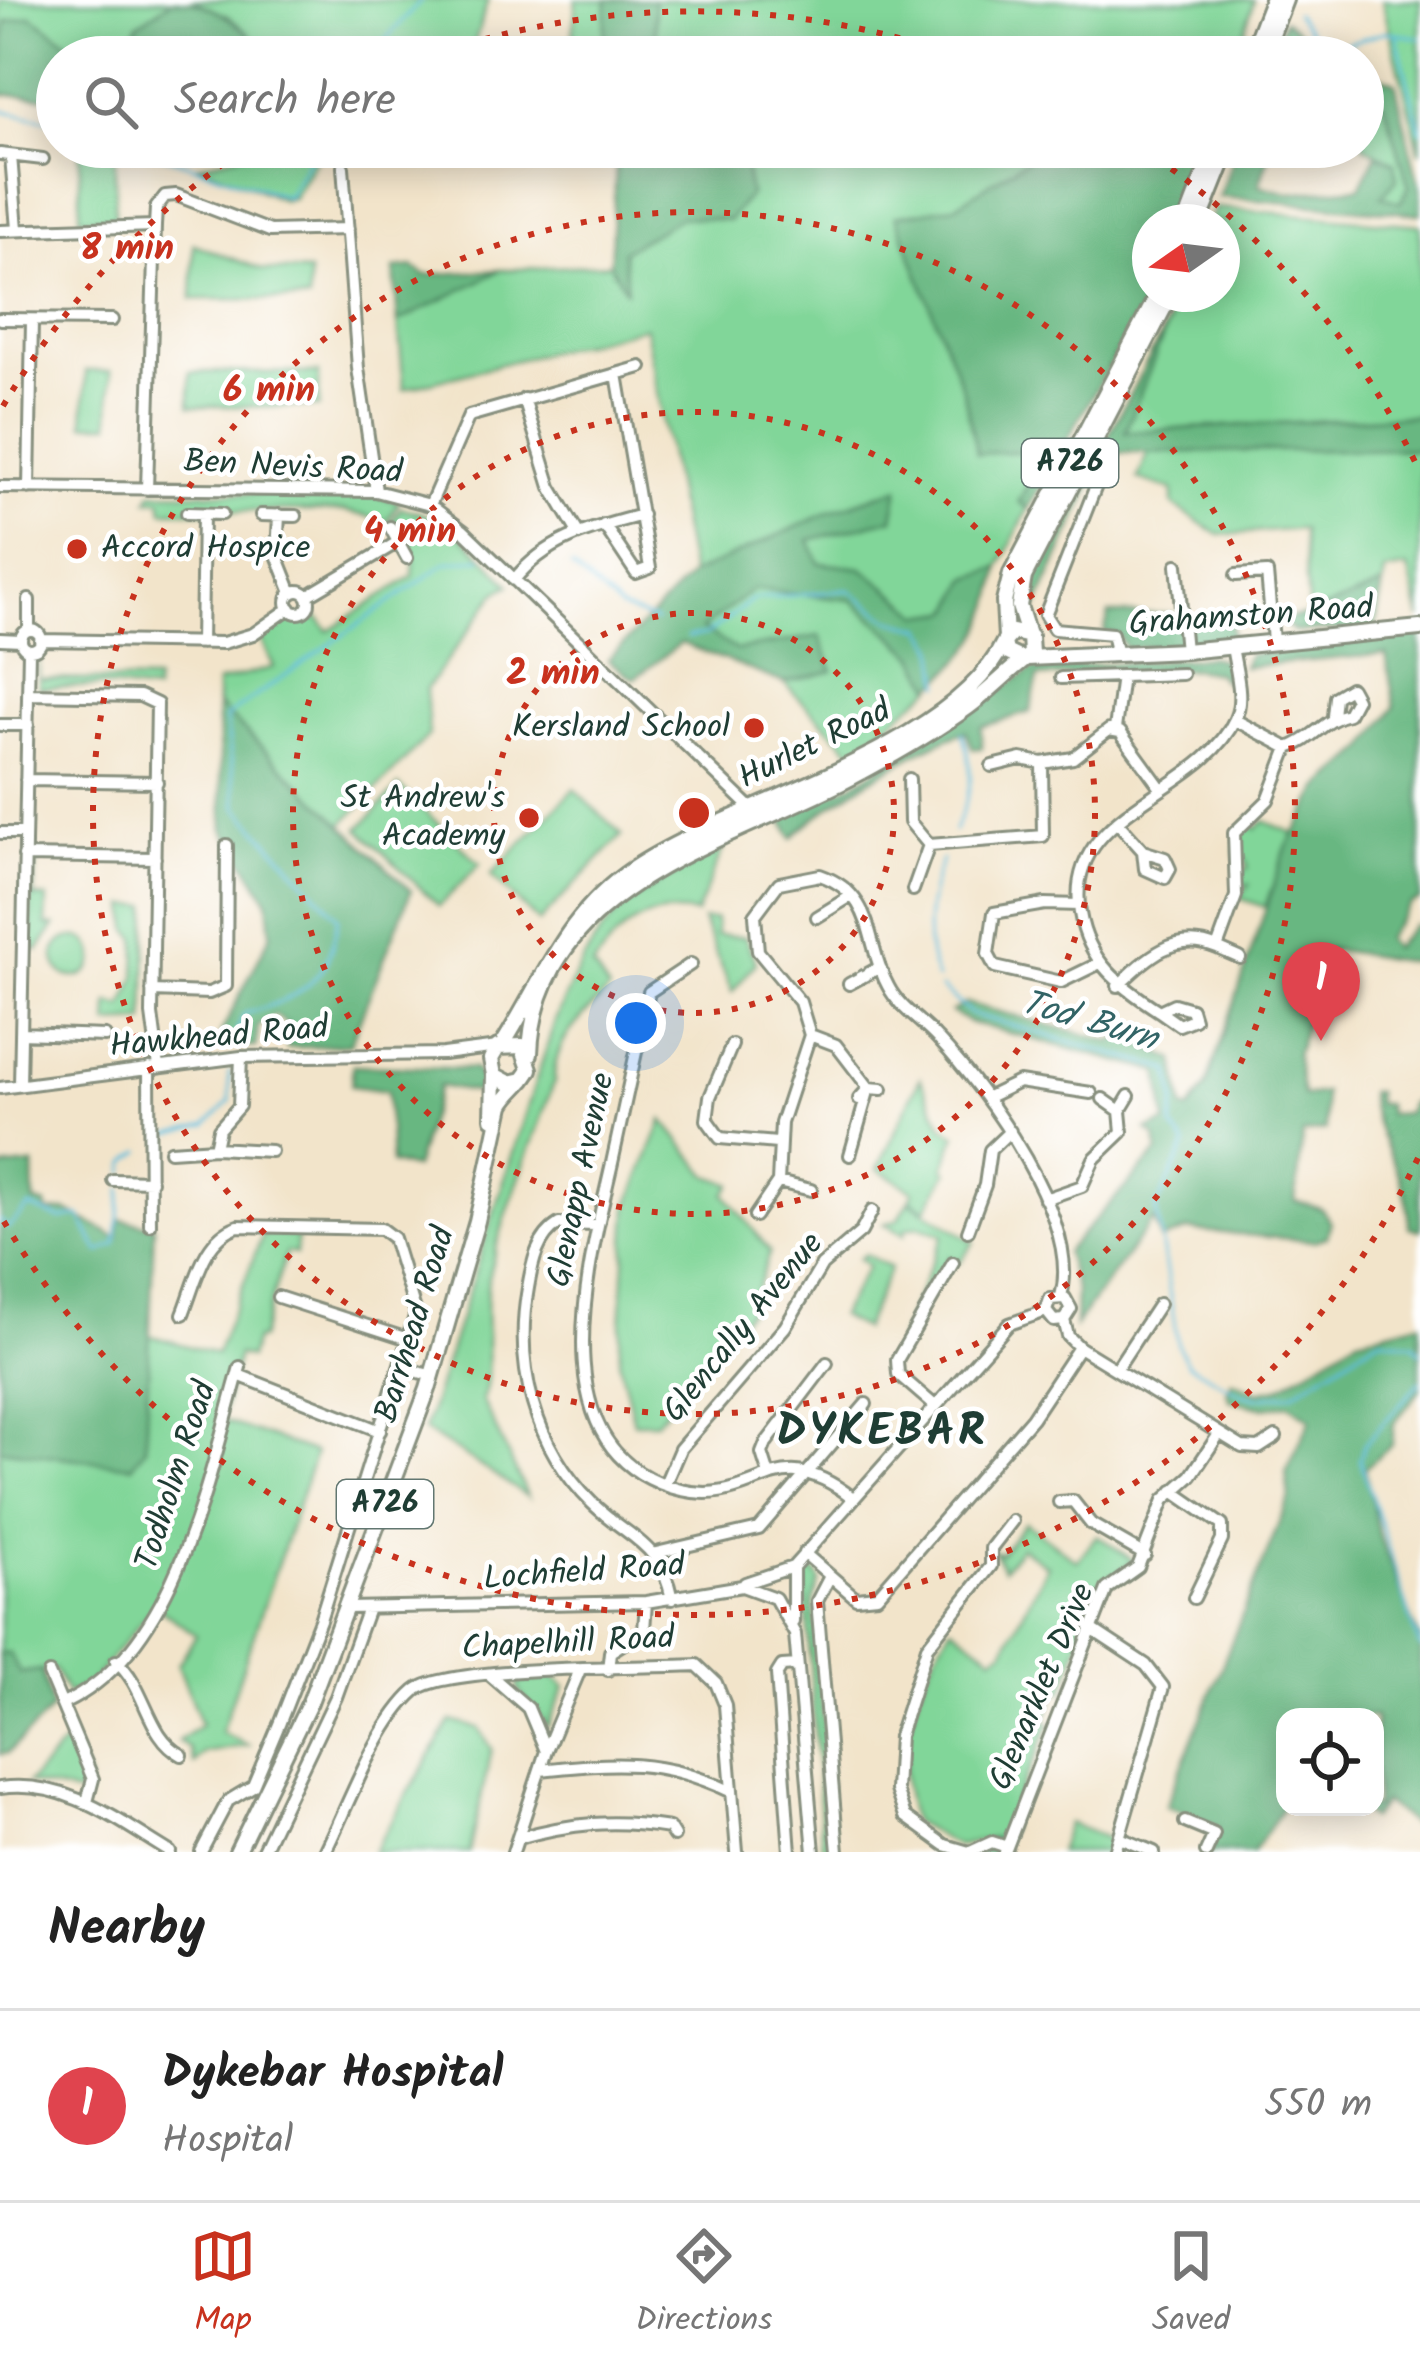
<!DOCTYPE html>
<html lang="en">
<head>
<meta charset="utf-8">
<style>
	body { margin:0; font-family:Kalam,sans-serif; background:#f6f6f6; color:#222 }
	.controls { position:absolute; right:36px; bottom:36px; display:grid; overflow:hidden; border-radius:24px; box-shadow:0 6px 30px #0003 }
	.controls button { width:108px; height:108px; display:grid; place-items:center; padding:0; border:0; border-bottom:3px solid #e0e0e0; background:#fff; color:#222; font:60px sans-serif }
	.compass { position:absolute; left:1132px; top:204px; width:108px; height:108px; border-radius:50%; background:#fff; box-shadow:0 6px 30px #0003; rotate:256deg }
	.you { position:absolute; left:636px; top:1023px; width:42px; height:42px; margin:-30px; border:9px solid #fff; border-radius:50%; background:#1a73e8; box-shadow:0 0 0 18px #1a73e833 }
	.badge { display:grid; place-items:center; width:78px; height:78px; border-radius:50%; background:#c8321e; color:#fff; font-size:39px; font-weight:700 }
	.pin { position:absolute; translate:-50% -99px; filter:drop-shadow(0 3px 6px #0008) }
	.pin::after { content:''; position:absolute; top:63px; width:42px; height:36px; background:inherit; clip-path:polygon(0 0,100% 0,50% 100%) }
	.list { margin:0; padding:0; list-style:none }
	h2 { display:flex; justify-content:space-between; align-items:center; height:156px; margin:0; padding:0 48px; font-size:51px }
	h2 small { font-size:39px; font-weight:400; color:#767676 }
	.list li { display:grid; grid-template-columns:78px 1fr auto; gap:36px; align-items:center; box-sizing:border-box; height:192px; padding:0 48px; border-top:3px solid #e0e0e0 }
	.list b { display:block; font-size:45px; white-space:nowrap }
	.list p { margin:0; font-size:39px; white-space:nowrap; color:#767676 }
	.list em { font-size:39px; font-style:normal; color:#767676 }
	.icon { flex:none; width:66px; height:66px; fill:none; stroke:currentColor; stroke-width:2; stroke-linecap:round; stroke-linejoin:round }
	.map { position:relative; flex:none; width:1420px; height:1852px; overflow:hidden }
	.search { position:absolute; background:#fff; box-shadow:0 6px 30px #0003; left:36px; right:36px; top:36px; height:132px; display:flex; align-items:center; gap:30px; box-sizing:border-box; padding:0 42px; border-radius:66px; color:#767676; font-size:45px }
	.sheet { height:348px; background:#fff }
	nav { display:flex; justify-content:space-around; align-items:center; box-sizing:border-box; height:168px; border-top:3px solid #e0e0e0; background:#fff; font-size:33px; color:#767676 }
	nav a { display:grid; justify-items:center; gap:6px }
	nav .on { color:#c8321e }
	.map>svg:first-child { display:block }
</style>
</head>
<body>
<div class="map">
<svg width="1420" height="1852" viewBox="0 0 1420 1852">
	<rect width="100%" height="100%" fill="#fff"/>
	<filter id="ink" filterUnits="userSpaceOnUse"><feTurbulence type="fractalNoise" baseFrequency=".00833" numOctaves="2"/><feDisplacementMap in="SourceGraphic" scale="24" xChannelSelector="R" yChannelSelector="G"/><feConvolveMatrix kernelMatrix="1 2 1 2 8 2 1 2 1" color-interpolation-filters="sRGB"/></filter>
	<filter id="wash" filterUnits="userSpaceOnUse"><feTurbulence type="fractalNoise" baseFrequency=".004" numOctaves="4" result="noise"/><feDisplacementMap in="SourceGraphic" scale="48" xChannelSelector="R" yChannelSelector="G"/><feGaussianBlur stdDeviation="2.7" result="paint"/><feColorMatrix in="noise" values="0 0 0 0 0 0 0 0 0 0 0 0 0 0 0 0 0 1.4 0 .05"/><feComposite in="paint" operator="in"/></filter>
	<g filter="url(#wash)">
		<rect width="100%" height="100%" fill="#f2e4ca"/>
		<path fill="#81d699" stroke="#508a66" stroke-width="3" d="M0,0h173l-35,24 -10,23 -46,5 -51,-36 -25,47h-6z
			M191,0h297l-18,57 -61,-6 -1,6h-133l-47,-41z
			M576,0h31l-4,57h-32z
			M654,0h600l-17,57h-580z
			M1382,0h38v153z
			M1363,80l23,28 23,79 -10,17 -18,-8 14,-33 -32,-18z
			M80,147l35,1v71l-35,-1z
			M267,147h56l-30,51 -10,2 -84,-35z
			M741,147h305l-91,59 9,187 13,60 69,-3 -27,51 9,8 -28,58 -32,12 -16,32 -30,4 -60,-46 -43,-6 -11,-24 85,-21 5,-30 -66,23 -141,64 -46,-248 -241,62 -6,-67 103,-52 109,-6 15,24 -2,-37 58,-34 48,3 21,-26z
			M1215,208l205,17v190l-296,17 56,-138h42v-72h-13z
			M194,244l69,26 46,2v28l-117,-1z
			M86,371h25l-1,53h-26z
			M190,372l129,1v34l-129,-1z
			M1149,449h271v170l-12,-51 -23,4 -2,13 -74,30 -7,-86 -83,6 -46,-30v-15l-35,-11z
			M152,492l222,3 25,7 -12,19 -43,-10h-181l-2,-12 -13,1z
			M401,508c48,8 77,43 109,77l-14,8 -70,96 3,46 -87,90 -125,-121v-21l57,-16 -14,-30 29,-20 12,1 11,-8 16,21 85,-55 1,-17 -23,-36z
			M753,589l99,11 63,55 18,32 -79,66 -70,-70 49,-12 -98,-21 -34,-21z
			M39,653v26l116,2v11l-53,-6 -63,2z
			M399,786l81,78 -41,42 -80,-77z
			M574,789l48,46 -83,87 -48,-47z
			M1264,821l34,14 -12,13 -21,59 -26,-9 10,-13 -9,-1 -1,-11 9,-5 -3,-9 -8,-2c-1,-14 1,-25 12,-34l7,6z
			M723,849l-27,65c-51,-8 -75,11 -103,53l16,24c-28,27 -56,49 -55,91 -21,62 -48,125 -64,188 -10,40 5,103 -8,130l46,97 -104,-67 131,-409c46,-109 64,-119 168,-172z
			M37,861l-4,36 14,1 -1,27 9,1 -17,24 -8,-2 1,-83z
			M127,906h21l-3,116 -37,2 1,-21 14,4 13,-29 1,-40 -8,-8z
			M716,919v16l29,2 11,26 -24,29 -30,-72z
			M54 957a20 20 0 1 1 40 0a20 20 0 1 1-40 0Z
			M920,1078l23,48 13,9 -12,33 4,4 -22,37 -16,-10 4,-8 -36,-22z
			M663,1120l46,56 23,8 -7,10 45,57 -20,58 -94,113h-22l-15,-62 9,-152z
			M33,1165l1,37 12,3 1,7 20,-1 51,27 2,-19 25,229 3,-113 68,19 47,-120 34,1 -1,19 -10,-2 -26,87h-5l-6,19 -11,-3 -17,65 94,33 -94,279 27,13 -44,8 -10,11 -4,-15 -12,-8 23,-16 -23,-60 18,-30 -41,-30 -66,80 -22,9 -13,-25 -12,2 10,38 -44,44 -8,1 19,-78 18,-5 -17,2 -11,-20 -9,1v-205l71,9 -71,-290z
			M909,1201l65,41 -14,20 -11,-5 -50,82 44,-104 -25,-9 -13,3 -1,6 -20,-11 14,-4z
			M865,1254l25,14 -27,61 -24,-13 29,-50 -10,-7z
			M1025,1522l52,39 20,-26 37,26 -36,25 -35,106 -6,-2 -12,31 5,3 -45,101 5,3 -5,9 -10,1 4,14h-20l15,-14 -37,8 -44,-24c-22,-61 3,-141 39,-196l41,30 11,-6 43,-84 -26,-19 -18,22 -10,-19 7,4z
			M804,1569l12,3 4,9 -7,20 21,251h-10l-2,-7z
			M554,1677l11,10 -17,40 -30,-37v-8z
			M451,1721l28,7 13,21 -23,103h-96z
			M70,1737l18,44 -2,10 -11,3 -47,-11z
			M1068,1823l44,17 -5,12h-49z"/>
		<path fill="#68b781" stroke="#447a5a" stroke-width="3" d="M173,0c43,0 72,31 102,57h-218v41l-57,-4 6,-72 25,-6 51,36 45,-5 11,-23z
			M607,0h47l3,57h-54z
			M1284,20l49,37 -36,-5 -4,5h-23z
			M1363,69l32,13 25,108v24l-201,-17 18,-50h35l-13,38 29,8 72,-6 17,-33 18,9 2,16 -15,17 18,7 9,-16 -23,-79 -23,-28z
			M579,147h162l9,47 -21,26 -48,-3 -58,34 4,41 -17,-28 7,-112z
			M1046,147h159l-29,75h-26l-3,77 -119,210 -9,-7 26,-52 -68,4 -13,-61 -68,-177 59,-10z
			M413,267l12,8 76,-5 -103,52 -4,-53z
			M1171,316l-46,116 295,-17v34l-314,4 -73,163 -7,-14 9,-27z
			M899,488l-6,30 -84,22 10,23 43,5 60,47 30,-4 16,-32 32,-12c-11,62 -21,77 -67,120l-18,-32 -63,-55 -98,-11 -52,40 34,21 84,-14 13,35 -49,12 -103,-40 -47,36 -26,-19 83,-85 141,-64z
			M1383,585l-8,43 -81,4 -16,-12 31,-5z
			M1109,614h77l2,9 43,-5 1,21 -106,10 -8,-14 -14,-3z
			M1420,632v268l-10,4 -25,35 8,9 21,-24 6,8 -4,30c-31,-1 -57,-11 -87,-12l-33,104 7,42 21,-3 2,37 -23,4 -8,67 27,8 9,13 -4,15 -14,4 -124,-11 -29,10 -7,-21 -78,107 1,-35 -11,-39 93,-100 -2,-15 -9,-7 19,-7 -7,-51 -188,-49 -20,-11 15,-9 148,39 6,-8 55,26 8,48 6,2 17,-23 80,-239 34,-60 46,-40 29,-41 -9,-53 -143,13 5,-12z
			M1209,657l18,4 4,15 -8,5 -5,-8 -24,-4 -156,8 -8,35 -49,15 1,21 -9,1 -7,-18c-50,18 -137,70 -174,107l-11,-21 74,-34 178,-114z
			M217,704l194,187 -61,153 -63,4 1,-23 -13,-10 -17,11 -2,21h-32l-4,-12 51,-101 -3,-33 -44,-72z
			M353,1065l121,4 7,8 -2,16 -40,-7 -25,82 -23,-4 -4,-73 -36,-5z
			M1369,1092h7l1,12h9l2,10 18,-1 4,-11 10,-2v130l-11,-3c3,-53 -36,-85 -40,-135z
			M33,1165l1,37 12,3 1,7 20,-1 51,27 2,-19 34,7 -9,222 -13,18 -132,-17v-281z
			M1420,1322v68l-26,33 -2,21 -27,24 13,65 42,107v191l-36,-29 -13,17 -15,-12h19v-90h-90v87l-32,48h-43l8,-25 -52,-21 123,-308 -3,-26 25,-53 -22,-15 -24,4 -35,-8 -3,-8 5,-12 26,12 20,-4 80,-50z
			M9,1653l11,20 21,-3 11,39 -44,44 -8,1v-100z"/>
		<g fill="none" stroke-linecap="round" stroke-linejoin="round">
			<path stroke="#5ebedc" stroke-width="3" d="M1295,13l30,37 58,-18 13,1 24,98
				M1397,34l23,4
				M377,57l8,-17 37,-40
				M0,110l57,12
				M136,147l151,50 29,-50
				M571,567l50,42 35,12
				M688,637l18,-2 48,-36 95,-9 41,30 33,8 13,19 5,37
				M954,831c18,-39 22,-57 8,-98
				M937,979c-16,-37 -11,-82 5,-119
				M941,988l30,26 199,56 5,32 -3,25 14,18 -30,63 22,138 10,18 54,30 15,4 36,-5 87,-55 34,6 6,8
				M232,1044l12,-30c58,-17 85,-31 94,-97l-101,-110 -11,-90 220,-154 35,-5
				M165,1135l42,-10 23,-24 -1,-29
				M125,1173l2,-11 15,-11
				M0,1220l8,8 21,-21 32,12 19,-3 19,36 17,-8 6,-55
				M1420,1382l-56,63 -4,14 60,189"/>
		</g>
	</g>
	<g filter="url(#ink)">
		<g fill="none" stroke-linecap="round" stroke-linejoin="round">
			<g stroke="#88907f" stroke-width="16">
				<path id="minor" d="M0,154l43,5
					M11,156l6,73
					M343,167l15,201 18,123
					M0,231l155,-5
					M0,319l112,1
					M524,399l27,88 26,44
					M1107,458l-62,157 9,14 58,5 5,21
					M0,487l376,4 54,14 34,26 287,277
					M29,488l3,-167
					M147,489l8,-263 1,-18 9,-12 11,-1 94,36 78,-2
					M430,505l39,-89 172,-49
					M187,513l35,1
					M261,515l35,1
					M279,515l-2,40 15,38
					M604,525l32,48 14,-5 -33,-194
					M390,527l17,31
					M1177,565l8,86
					M1236,575l31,-2 6,68
					M514,580c34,-42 79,-52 128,-65
					M287 602a11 11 0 1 1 22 0a11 11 0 1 1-22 0Z
					M307,596l91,-54
					M29,630v-30
					M21 640a10 10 0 1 1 20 0a10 10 0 1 1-20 0Z
					M0,639l21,1
					M40,640l183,3 30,-9 37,-26
					M201,643l2,-129
					M1061,678l121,-4
					M29,694l111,2 17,8 -5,310 7,53
					M1235,720l53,28c25,-8 36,-29 60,-34l8,-15 -6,-11 -15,9 -2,19
					M0,725h28
					M1115,729l7,-53
					M992,766l29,-7 21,4
					M909,779l1,43 19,23
					M26,780l131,2
					M1117,822l26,29 22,7 5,11 -5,9 -20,-9 -2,-18
					M0,833h24
					M24,856l131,2
					M913,890l16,-45 114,-9 -1,-73 31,-5 36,-28 11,2 40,55
					M1079,905l-34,-1 -51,9 -6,41 7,13 66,15 39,-19
					M817,917l34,-21
					M1217,948l23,10
					M691,964l-42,28c-12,57 -25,114 -37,171 -23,102 -77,291 69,327 76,18 92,-55 172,8
					M849,984l31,-17
					M1118,986c28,-28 58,-56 99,-38l19,-52 -2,-63 34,-33 20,-52
					M152,991l57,2 17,-7 1,-141
					M1159,1011l20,14 15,-6 -3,-10 -17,-5 -15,7c-39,-25 -71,-49 -79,-98 -18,-104 121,-118 155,-194 10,-21 0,-51 -3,-73
					M21,1033l84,3
					M810,1035l26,10 33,43 -19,67
					M732,1045l-22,52 -3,23 13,18 57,5
					M149,1068l1,157
					M20,1085l9,-435
					M0,1088l241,-31 202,-3 55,-7
					M988,1097l31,-15 72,11
					M859,1099l10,-11 13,1
					M1120,1111l9,-15
					M215,1148l56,3
					M170,1151l45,-3 4,-19 20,-23 2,-49
					M113,1180l38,1
					M778,1182l33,8
					M1045,1199l37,-13 12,-27 28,-27 -2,-21 -17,-12
					M755,1216l23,-34 3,-59 29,-88 -10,-33 -42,-51 -3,-36 24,-32 41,-8c57,20 45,70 68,111 11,22 34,35 50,53 49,52 144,182 123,257
					M595,1225l-36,-1c-22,13 -27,40 -31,64 -14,78 6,158 64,215 38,37 68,38 80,96
					M968,1231l17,-46 5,-35 20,-19
					M278,1297l130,42
					M1046,1311l4,-12 15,-1 6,11 -7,11
					M183,1314c13,-32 20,-76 55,-88l143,3 12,9 23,75 -96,307 -40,102 -27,64 -25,15 -27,51
					M1064,1320l4,16 11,11 163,100 17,1 17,-11
					M400,1367l33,9
					M1117,1368l42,-64
					M238,1375l142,56
					M935,1406l-37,-32 -1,-14 56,-97
					M769,1475l-7,-22 4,-10 61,-80
					M665,1484l15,-35 105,-122 37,-62 39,-33 11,-21
					M1173,1491l49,34v15l-28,58
					M1059,1502l14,-1 18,23 54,31
					M656,1553l103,-24 107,-125
					M804,1553l52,45 21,-2 155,-178 47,-71
					M793,1567l216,-243 37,-13 8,10 10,-1
					M830,1576l-13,25 21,251
					M745,1583l48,-16
					M348,1608l298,-6 96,-16 33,12 20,36 19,218
					M793,1622v-55
					M1090,1628l56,37 17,22 -48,165
					M116,1661c31,26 30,75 66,94
					M608,1670l2,-18 34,-22 2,-28
					M49,1674l44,105 -6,23
					M490,1675l38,33 18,43 -33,101
					M65,1703c113,-54 143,-227 175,-336
					M546,1751l33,-79
					M541,1770c75,-8 119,-12 189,21
					M0,1788c65,-9 117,32 170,64
					M1185,1822l29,12 -8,18
					M518,1838c53,-15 96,-19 151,-10l5,8
					M1120,1838l34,14
					M262,1852l74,-155 31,-86
					M325,1852c23,-46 52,-128 90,-161 29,-26 231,-23 282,-26l19,18 9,22 12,147
					M790,1852l-13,-178 5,-8 15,-1
					M969,1852l-24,-7 -40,-29 -9,-26 3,-54 28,-89 64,-81v-18l21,-27
					M970,1852l22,-10 15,5
					M1005,1852l102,-263 31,-22 26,-67 27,-24 28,-42"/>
			</g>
			<g stroke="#88907f" stroke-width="20">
				<path id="major" d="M1250,57l22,-57
					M1263,57l22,-57
					M1186,222l29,-75
					M1199,222l30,-75
					M1028,634l-9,-28 5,-29 147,-283
					M1006,638l-2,-36 7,-28 147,-280
					M1027,658l158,-7 235,-23
					M503,1044c41,-65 63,-130 130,-175 98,-66 321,-119 371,-227
					M530,1054c5,-169 200,-213 320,-276 40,-21 82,-45 118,-71 22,-16 41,-37 63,-53l-1,-18 -17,-4 -9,10 2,10 17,8
					M493,1118l1,-43
					M237,1852l73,-150 118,-313 49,-168 25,-116c7,-14 22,-22 28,-36l-8,-23 -24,1 -7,12 3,16 15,8 14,-3"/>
			</g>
			<use href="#minor" stroke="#fff" stroke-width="10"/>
			<use href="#major" stroke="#fff" stroke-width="14"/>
		</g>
	</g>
	<g fill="none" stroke="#c8321e" stroke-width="6" stroke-dasharray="6 12">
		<circle cx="694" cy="813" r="200"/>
		<circle cx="694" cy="813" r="401"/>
		<circle cx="694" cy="813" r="601"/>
		<path d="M1418 1158A802 802 0 0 1 3 1220M3 406A802 802 0 0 1 246 148M433 55A802 802 0 0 1 955 55M1142 148A802 802 0 0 1 1418 468"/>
	</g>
	<g fill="#c8321e" stroke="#fff" stroke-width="4.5">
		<circle cx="77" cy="549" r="12"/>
		<circle cx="754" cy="728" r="12"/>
		<circle cx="529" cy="818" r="12"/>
	</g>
	<g text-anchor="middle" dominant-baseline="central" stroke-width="9" stroke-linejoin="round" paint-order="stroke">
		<g fill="#fff" stroke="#627771" stroke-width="3">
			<rect x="1022" y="439" width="96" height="48" rx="9"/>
			<rect x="337" y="1480" width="96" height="48" rx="9"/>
		</g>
		<g font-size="30" font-weight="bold" fill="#1f3d34">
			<text x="1070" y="463">A726</text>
			<text x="385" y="1504">A726</text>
		</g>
		<g font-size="33" fill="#1f3d34" stroke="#fff">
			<text transform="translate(293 468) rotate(3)">Ben Nevis Road</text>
			<text transform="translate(1251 617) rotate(-4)">Grahamston Road</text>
			<text transform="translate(815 745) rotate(-26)">Hurlet Road</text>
			<text transform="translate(219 1038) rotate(-5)">Hawkhead Road</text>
			<text transform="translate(582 1180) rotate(-78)">Glenapp Avenue</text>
			<text transform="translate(416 1325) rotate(-73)">Barrhead Road</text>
			<text transform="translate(744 1328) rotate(-51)">Glencally Avenue</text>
			<text transform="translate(177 1476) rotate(-72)">Todholm Road</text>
			<text transform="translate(584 1573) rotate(-4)">Lochfield Road</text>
			<text transform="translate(568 1644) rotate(-3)">Chapelhill Road</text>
			<text transform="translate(1043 1687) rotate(-67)">Glenarklet Drive</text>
		</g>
		<g font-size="33" fill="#1f3d34" stroke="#fff" text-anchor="end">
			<text x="101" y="549" text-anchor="start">Accord Hospice</text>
			<text x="730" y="728">Kersland School</text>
			<text x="505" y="799">St Andrew's<tspan x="505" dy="38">Academy</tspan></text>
		</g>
		<g font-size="36" font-style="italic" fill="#326466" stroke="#fff">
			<text transform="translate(1089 1022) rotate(16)">Tod Burn</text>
		</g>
		<g font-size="45" font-weight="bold" letter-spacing="3" fill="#1f3d34" stroke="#fff">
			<text x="882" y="1433">DYKEBAR</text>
		</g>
	</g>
	<circle cx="694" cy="813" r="18" fill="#c8321e" stroke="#fff" stroke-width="6"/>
	<g font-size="36" text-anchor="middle" font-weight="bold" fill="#c8321e" stroke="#fff" stroke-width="9" stroke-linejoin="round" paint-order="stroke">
		<text x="127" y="259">8 min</text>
		<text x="269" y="401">6 min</text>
		<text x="410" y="542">4 min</text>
		<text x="553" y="684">2 min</text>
	</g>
</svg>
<div class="controls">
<button><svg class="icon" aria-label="locate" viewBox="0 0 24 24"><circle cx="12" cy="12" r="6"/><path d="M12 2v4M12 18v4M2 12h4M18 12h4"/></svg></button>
</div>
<svg class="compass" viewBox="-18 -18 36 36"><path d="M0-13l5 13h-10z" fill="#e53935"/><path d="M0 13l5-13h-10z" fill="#767676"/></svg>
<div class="you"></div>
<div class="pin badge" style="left:1321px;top:1041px;background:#e0444e">1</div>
<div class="search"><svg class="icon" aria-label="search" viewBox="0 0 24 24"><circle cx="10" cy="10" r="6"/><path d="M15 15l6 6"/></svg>Search here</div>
</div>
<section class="sheet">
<h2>Nearby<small></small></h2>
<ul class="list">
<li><span class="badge" style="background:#e0444e">1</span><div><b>Dykebar Hospital</b><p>Hospital</p></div><em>550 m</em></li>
</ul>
</section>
<nav>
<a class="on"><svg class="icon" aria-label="map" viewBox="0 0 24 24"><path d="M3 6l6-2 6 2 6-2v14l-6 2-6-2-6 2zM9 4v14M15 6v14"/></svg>Map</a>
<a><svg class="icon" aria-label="directions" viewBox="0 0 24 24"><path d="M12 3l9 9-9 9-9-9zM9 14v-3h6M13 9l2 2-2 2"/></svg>Directions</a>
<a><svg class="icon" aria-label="saved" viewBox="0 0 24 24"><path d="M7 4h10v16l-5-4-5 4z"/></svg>Saved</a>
</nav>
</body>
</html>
